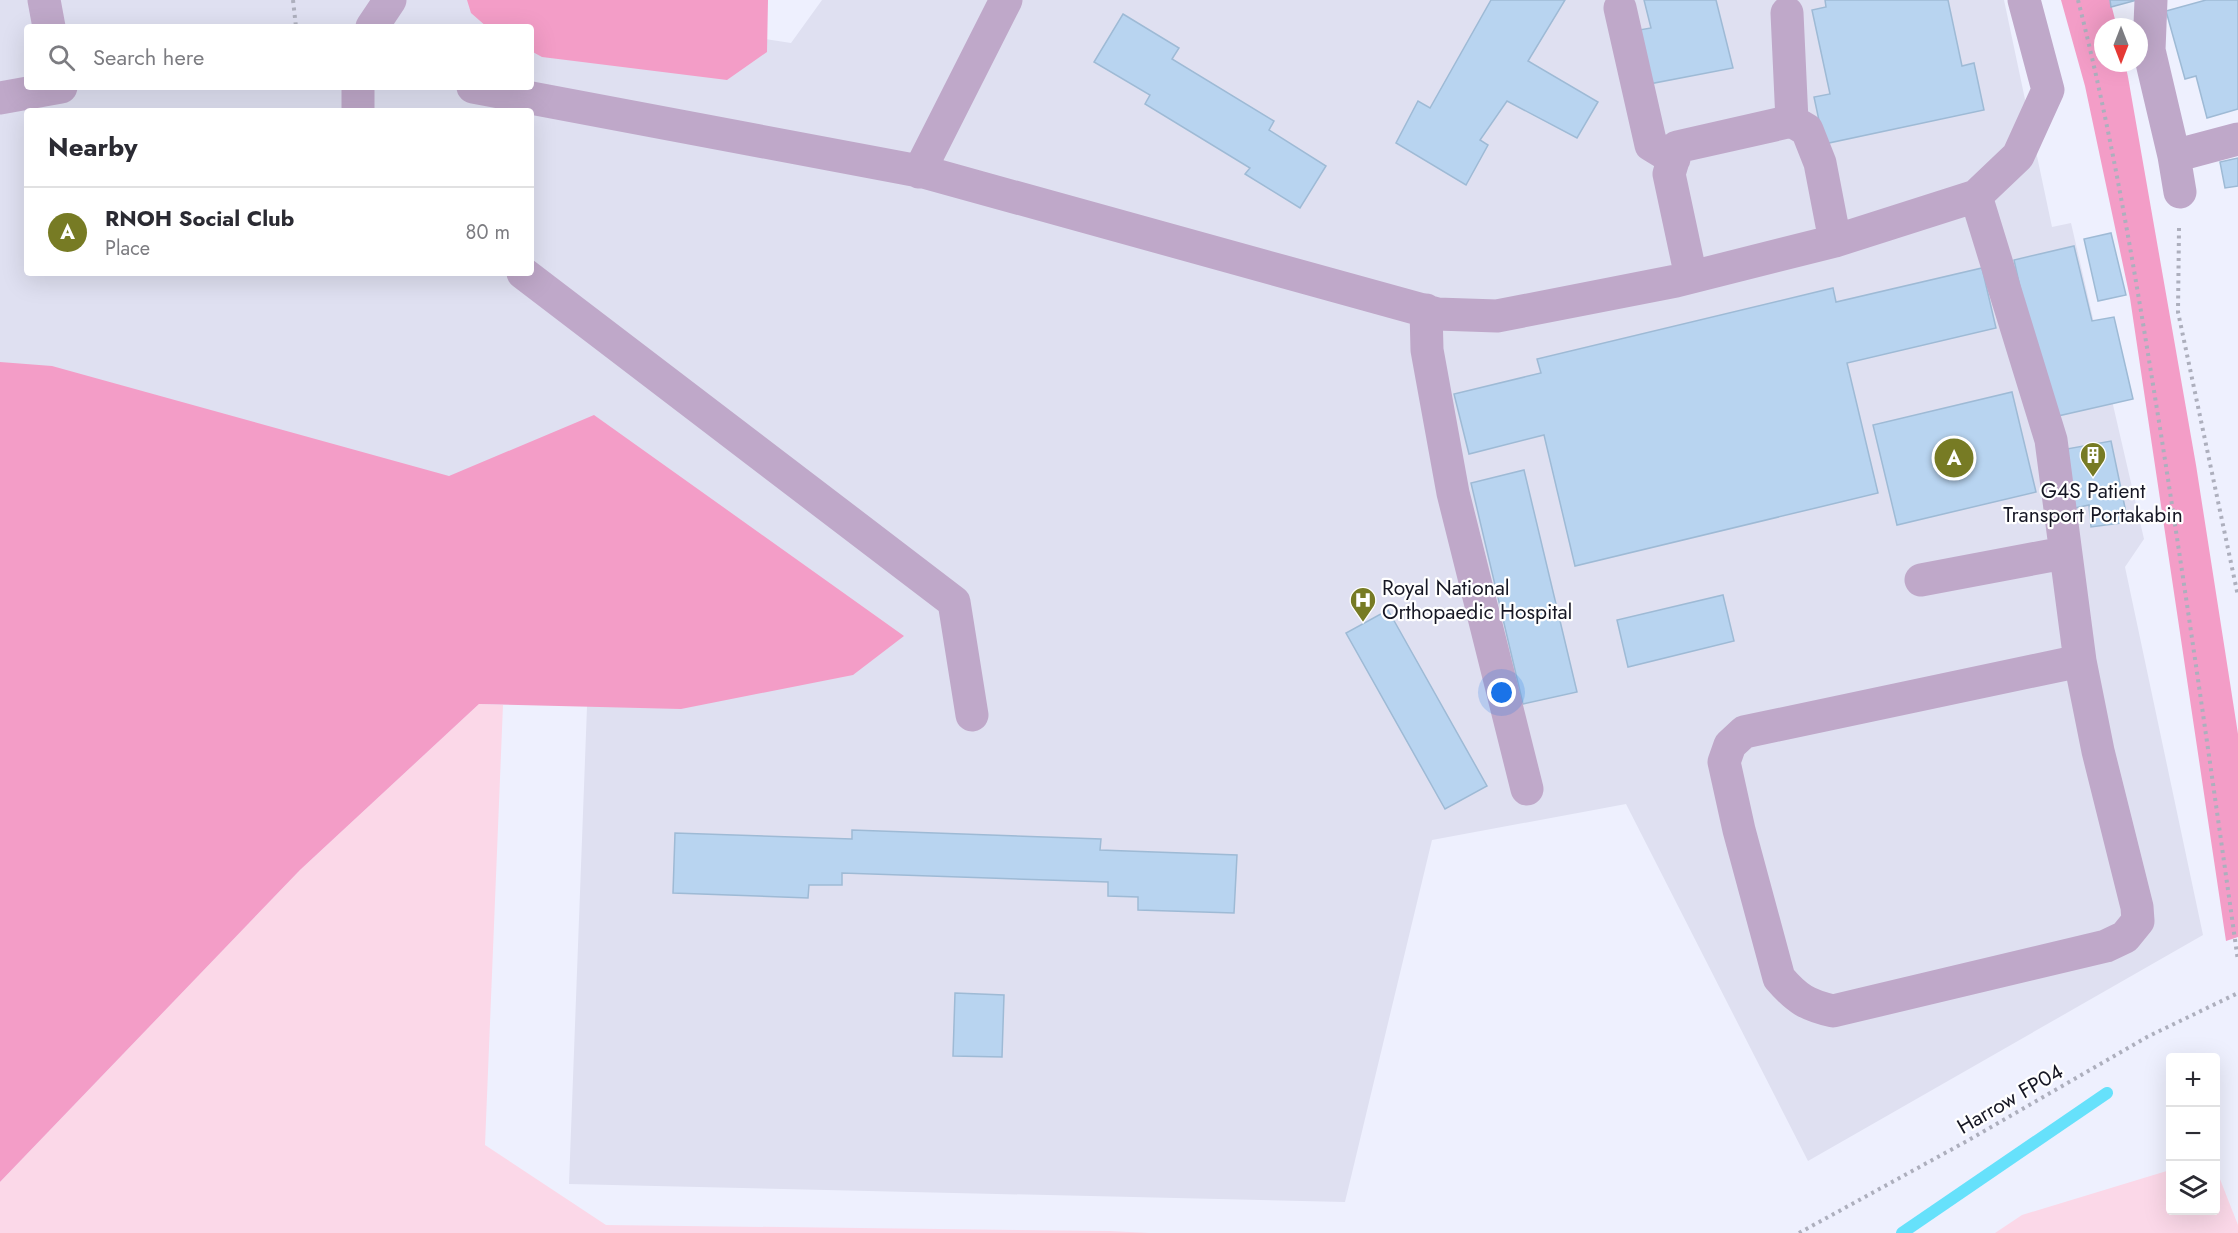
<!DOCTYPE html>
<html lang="en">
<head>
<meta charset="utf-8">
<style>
	body { margin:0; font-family:Jost,sans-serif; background:#f2f2f3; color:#2b2b33 }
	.controls { position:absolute; right:18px; bottom:18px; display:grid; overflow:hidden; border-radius:6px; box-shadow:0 6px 24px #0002 }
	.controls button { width:54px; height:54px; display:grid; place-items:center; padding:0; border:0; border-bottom:2px solid #e1e1e2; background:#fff; color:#2b2b33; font:30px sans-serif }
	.compass { position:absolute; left:2094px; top:18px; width:54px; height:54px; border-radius:50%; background:#fff; box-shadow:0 6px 24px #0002; rotate:180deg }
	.you { position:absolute; left:1502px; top:693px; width:21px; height:21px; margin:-15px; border:4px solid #fff; border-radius:50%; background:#1a73e8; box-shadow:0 0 0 9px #1a73e833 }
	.badge { display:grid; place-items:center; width:39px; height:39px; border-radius:50%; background:#777b24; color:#fff; font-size:20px; font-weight:700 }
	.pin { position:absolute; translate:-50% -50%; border:3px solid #fff; box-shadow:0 2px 6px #0006 }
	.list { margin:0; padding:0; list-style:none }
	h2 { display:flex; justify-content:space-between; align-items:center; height:78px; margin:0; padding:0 24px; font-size:26px }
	h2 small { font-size:20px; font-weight:400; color:#7c7c81 }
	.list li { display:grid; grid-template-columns:39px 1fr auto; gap:18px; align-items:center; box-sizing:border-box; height:90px; padding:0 24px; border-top:2px solid #e1e1e2 }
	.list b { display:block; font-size:22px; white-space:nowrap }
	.list p { margin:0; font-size:20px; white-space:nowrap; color:#7c7c81 }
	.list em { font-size:20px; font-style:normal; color:#7c7c81 }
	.icon { flex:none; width:33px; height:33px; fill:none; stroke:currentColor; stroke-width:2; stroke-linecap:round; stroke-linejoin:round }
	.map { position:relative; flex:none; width:2238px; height:1233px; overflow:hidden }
	.search { position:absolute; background:#fff; box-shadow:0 6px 24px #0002; left:24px; top:24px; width:510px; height:66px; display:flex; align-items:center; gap:15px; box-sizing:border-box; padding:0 21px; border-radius:6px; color:#7c7c81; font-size:22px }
	.panel { position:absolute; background:#fff; box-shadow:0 6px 24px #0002; left:24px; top:108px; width:510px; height:168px; border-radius:6px }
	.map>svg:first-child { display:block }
</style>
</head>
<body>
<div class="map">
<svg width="2238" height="1233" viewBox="0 0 2238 1233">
	<rect width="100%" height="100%" fill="#eef0fe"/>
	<path fill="#dfe0f1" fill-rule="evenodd" d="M0,0h521l270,43 31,-43h1182l48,227 19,-4 73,316 -19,28 78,368 -395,226 -182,-357 -194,36 -87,362 -776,-18 28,-742 -597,384zM27,27h504v60h-504zM27,111h504v162h-504z"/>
	<path fill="#fbd8e8" d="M479,704l24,1 -18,440 121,80 503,6 41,2h-1150v-51l300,-312z
		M2216,1169l22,56v8h-243l27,-18 148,-45v40h46z"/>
	<path fill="#f39dc7" d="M467,0h301l-1,52 -40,28 -185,-23 -11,-6v-24h-44l-16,-14z
		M2061,0h49l7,27h-14v36h22l3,14 68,388 42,269v203l-12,4 -96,-643 -45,-212z
		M0,362l52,4 397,110 145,-61 310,221 -51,39 -172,34 -202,-5 -179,166 -300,312z"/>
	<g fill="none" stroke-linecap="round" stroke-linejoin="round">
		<path stroke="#66e1fb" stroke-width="12" d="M1902,1233l205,-140"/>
	</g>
	<path fill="#b8d4f0" stroke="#9ebad5" stroke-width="1.5" d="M1491,0h74l-37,61 70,41 -21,36 -70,-37 -27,39 8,5 -22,40 -70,-42 22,-42 12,7z
		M1644,0h72l17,68 -84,16 -10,-54 12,-2z
		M1825,0h123l14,66 12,-3 10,47 -160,34 -10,-47 16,-3 -18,-84 14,-3z
		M2110,0h27l-26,7z
		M2206,0h32v109l-31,9 -11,-42 -11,3 -19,-68z
		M1123,14l56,34 -7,11 102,62 -5,9 57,36 -26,42 -55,-34 5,-6 -105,-64 5,-9 -56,-33z
		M2238,158v28l-13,2 -5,-26z
		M2111,233l15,62 -28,6 -14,-62z
		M2074,246l18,75 22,-4 19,82 -84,19 -35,-158z
		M1982,268l14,60 -149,35 31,130 -303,73 -31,-131 -75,19 -15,-60 87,-21 -4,-14 296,-71 3,14z
		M2012,392l24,100 -139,33 -24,-100z
		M2111,441l17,81 -37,5 -2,-22 -14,3 -14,-58z
		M1524,470l53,222 -54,12 -52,-221z
		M1723,595l11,46 -106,26 -11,-47z
		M1388,610l99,176 -42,23 -99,-176z
		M852,830l249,9 -1,11 137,5 -3,58 -96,-3v-13l-30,-1v-14l-266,-9v12h-33l-1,13 -135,-5 2,-60 177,6z
		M955,993l49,2 -2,62 -49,-1z"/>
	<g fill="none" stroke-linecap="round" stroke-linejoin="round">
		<path stroke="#adafbd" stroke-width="4" stroke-dasharray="3 4.5" stroke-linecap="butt" d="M293,0l3,27
			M2078,0c36,141 59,285 82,428 28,177 53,355 78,533
			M2179,228l-1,84 60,284
			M1799,1233l168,-92 180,-104 91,-44"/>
		<path stroke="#bfa8c9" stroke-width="33" d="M44,0l5,27
			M2151,0l-2,50 25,106 6,36
			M1620,8l31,137 23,14
			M1787,13l5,108
			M372,27l18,-27
			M358,87v24
			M473,87l451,85 513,142 60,2 179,-35 159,-40 141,-45 42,-40 30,-66 -24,-90
			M0,98l61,-11
			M2174,156l64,-17
			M919,172l87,-172
			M1976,196l75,244 29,221 18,90 39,156 1,14 -13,16 -19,9 -273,65c-26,-6 -36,-12 -54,-33l-40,-148 -15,-68 6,-17 14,-13 336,-71
			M523,273l431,329 18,113
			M1691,277l-22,-103 8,-27 115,-26 15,9 13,33 15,78
			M1426,310l1,40 26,143 74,296
			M1921,580l143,-27"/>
	</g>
	<defs>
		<g id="building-pin" transform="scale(1.35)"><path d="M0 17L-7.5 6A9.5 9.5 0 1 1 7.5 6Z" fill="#777b24" stroke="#fff"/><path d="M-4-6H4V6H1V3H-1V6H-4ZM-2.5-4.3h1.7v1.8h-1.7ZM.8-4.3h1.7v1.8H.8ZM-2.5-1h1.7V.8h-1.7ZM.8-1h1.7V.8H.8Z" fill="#fff"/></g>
		<g id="hospital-pin" transform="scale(1.35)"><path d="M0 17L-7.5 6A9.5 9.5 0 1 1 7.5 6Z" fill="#777b24" stroke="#fff"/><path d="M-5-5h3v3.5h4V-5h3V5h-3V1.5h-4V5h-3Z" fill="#fff"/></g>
	</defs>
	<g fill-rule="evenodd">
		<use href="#building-pin" x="2093" y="455"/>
		<use href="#hospital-pin" x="1363" y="600"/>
	</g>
	<g text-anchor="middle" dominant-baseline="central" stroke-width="4.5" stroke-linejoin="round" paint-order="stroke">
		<g font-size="21" fill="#161724" stroke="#fff">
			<text x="2093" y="491">G4S Patient<tspan x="2093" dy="24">Transport Portakabin</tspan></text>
			<text x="1382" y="588" text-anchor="start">Royal National<tspan x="1382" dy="24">Orthopaedic Hospital</tspan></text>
		</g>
		<g font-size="21" fill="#161724" stroke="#fff">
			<text transform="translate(2010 1099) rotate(-30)">Harrow FP04</text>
		</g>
	</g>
</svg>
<div class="controls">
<button>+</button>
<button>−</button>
<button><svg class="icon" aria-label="layers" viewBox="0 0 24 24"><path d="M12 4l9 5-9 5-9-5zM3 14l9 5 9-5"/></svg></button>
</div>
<svg class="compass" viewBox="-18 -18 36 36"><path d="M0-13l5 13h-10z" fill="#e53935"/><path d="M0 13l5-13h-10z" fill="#7c7c81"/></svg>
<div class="you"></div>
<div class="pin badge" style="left:1954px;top:458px">A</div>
<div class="search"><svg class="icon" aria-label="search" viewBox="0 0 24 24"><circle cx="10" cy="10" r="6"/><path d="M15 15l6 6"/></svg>Search here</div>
<section class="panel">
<h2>Nearby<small></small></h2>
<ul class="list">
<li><span class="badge">A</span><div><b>RNOH Social Club</b><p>Place</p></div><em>80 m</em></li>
</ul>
</section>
</div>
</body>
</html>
